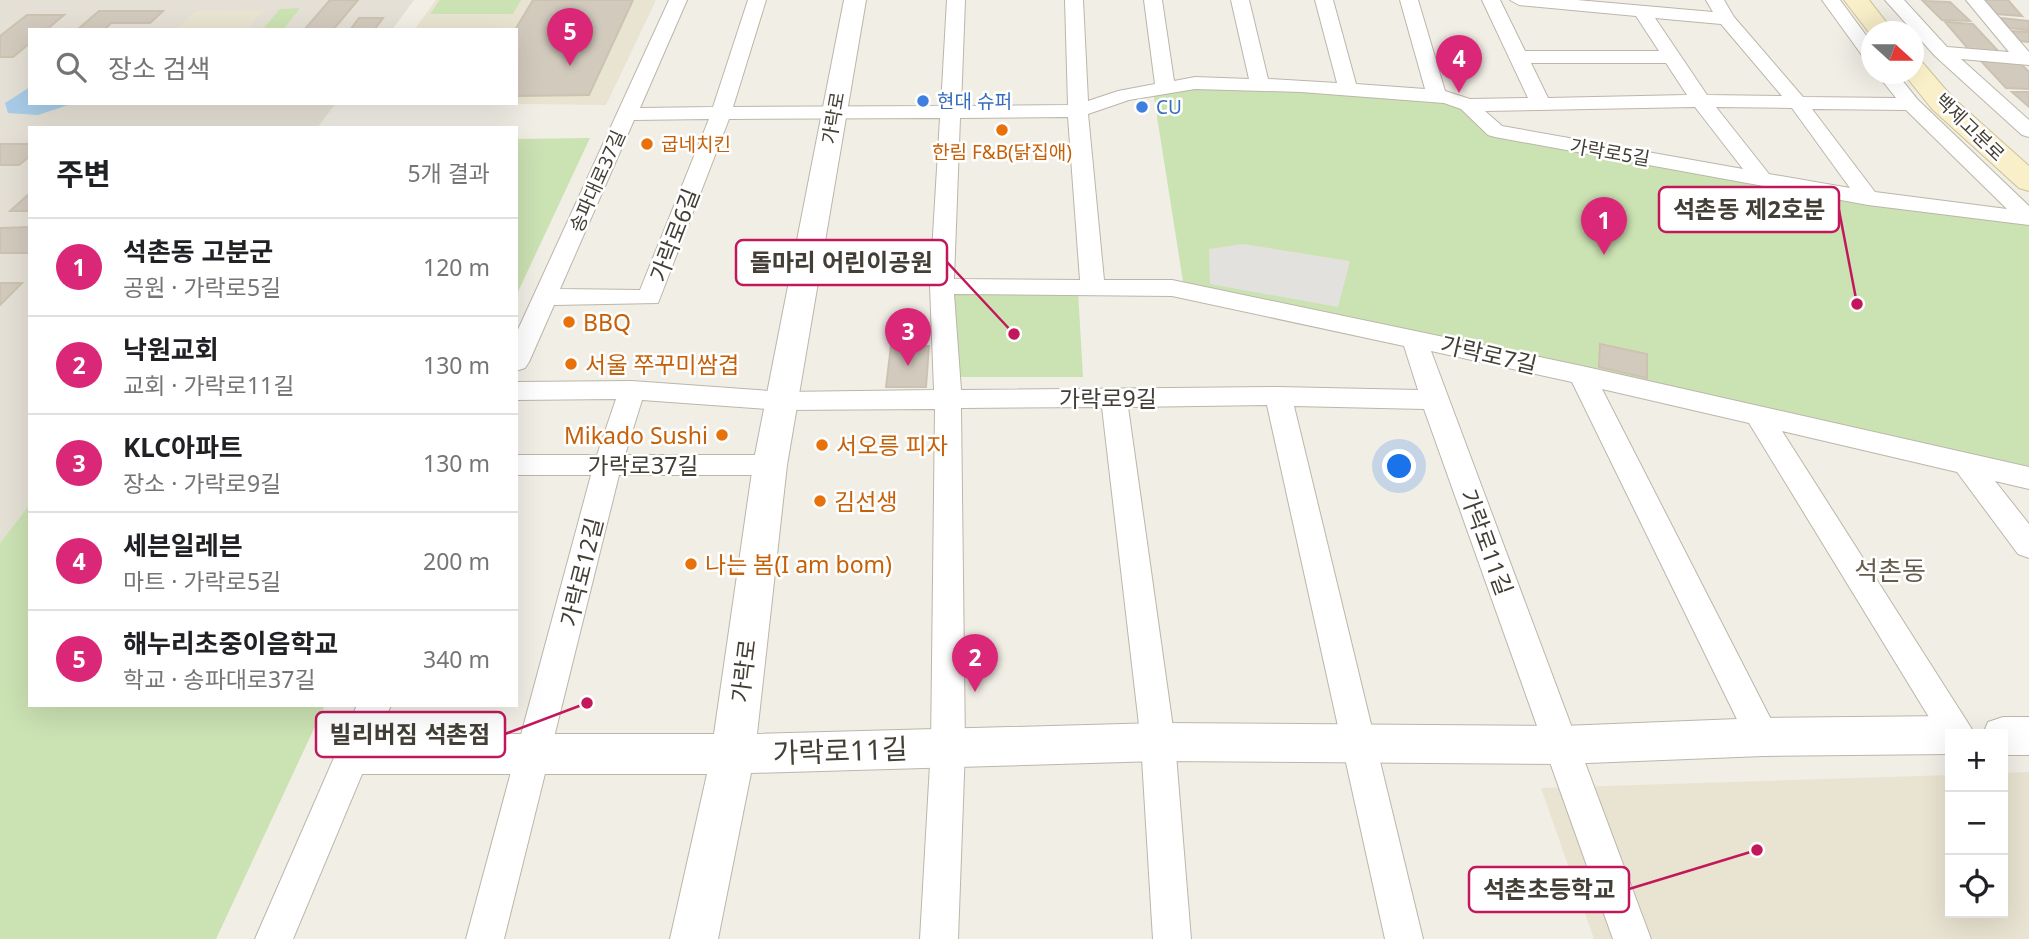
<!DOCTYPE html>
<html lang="ko">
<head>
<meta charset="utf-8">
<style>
	body { margin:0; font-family:"Noto Sans","Noto Sans KR",sans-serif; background:#f2f2f2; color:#202124 }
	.controls { position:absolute; right:21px; bottom:21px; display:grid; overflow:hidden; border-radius:0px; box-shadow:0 7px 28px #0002 }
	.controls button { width:63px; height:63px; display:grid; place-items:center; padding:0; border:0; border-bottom:2px solid #e0e0e0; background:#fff; color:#202124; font:35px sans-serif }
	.compass { position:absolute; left:1861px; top:21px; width:63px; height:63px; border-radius:50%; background:#fff; box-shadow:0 7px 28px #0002; rotate:111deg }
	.you { position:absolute; left:1400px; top:467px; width:24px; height:24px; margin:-18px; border:5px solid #fff; border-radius:50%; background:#1a73e8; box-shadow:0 0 0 10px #1a73e833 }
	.badge { display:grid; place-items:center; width:46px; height:46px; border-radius:50%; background:#db2777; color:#fff; font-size:23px; font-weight:700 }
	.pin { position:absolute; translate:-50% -58px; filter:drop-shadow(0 2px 4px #0008) }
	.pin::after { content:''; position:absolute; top:37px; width:24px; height:21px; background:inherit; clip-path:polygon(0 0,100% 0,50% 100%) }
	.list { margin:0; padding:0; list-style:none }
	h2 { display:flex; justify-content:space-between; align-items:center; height:91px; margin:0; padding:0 28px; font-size:30px }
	h2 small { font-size:23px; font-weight:400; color:#757577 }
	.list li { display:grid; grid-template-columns:46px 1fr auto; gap:21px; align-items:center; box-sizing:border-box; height:98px; padding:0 28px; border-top:2px solid #e0e0e0 }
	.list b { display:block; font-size:26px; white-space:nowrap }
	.list p { margin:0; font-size:23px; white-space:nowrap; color:#757577 }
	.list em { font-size:23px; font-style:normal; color:#757577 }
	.icon { flex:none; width:38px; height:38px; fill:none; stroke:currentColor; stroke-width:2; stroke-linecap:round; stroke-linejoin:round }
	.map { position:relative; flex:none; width:2029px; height:939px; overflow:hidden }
	.search { position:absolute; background:#fff; box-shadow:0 7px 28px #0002; left:28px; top:28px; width:490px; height:77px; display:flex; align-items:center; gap:18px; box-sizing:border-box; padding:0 24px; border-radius:0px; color:#757577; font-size:26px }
	.panel { position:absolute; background:#fff; box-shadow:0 7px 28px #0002; left:28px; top:126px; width:490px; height:581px; border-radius:0px }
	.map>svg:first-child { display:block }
</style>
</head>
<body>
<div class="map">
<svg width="2029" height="939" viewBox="0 0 2029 939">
	<rect width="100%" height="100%" fill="#f1eee6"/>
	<path fill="#e5e0d5" d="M0,0h414l-22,30h-362v73h306l-19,25h-287v376l-30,39z"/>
	<path fill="#e9e3d1" d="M436,0h220l-50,105 -156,-2h66v-73h-102z
		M264,10l-18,20h-69l18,-19z
		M2029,772v167h-435l-53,-151 409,-13v138h53v-140z"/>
	<path fill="#cbe2b3" d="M440,0h81l-8,14h-83z
		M300,8l-17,22h-21l18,-21z
		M1196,85l243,13 28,9 26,26 536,89v256l-845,-190 -31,-197z
		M590,138l-74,158v-157z
		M950,289l128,2 5,86h-136z
		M30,504v201h295l-109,234h-216v-396z"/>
	<path fill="#e3e1de" d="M1243,244l107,17 -12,46 -128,-23 -1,-35z"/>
	<path fill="#a8cce8" d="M30,87v16h44l-36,12 -30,-2 -3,-10z"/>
	<path fill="#d2cabd" stroke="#ccc2b1" stroke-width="2" d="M330,0h28l-25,30h-29z
		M533,0h100l-44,95 -73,1 -1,-66z
		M1984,0h24l14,16 -26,-2z
		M1923,1l27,1 20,19 -28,-1z
		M99,11h64l-13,12h-39l-7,7h-27z
		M27,15h37l-18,15h-16v13l-17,14h-13v-21z
		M359,18h24l-9,12h-24z
		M2001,18l28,3v9l-20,-2z
		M1945,22l28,2 26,28 -29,-1z
		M2011,31l18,1v10l-9,-1z
		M1979,59l39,2 11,11v17l-23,-1z
		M2012,92h17v15z
		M0,144h30v12l-11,9h-19z
		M30,193v18h-20z
		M30,227v26h-30v-25z
		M0,283h22l-22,22z
		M1600,344l47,10v24l-48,-11z
		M891,346h38l-3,41h-40z"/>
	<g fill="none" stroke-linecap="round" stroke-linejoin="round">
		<g stroke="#bcb6aa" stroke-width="2">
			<path id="minor" d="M669,0h18l-47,108 73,-1 35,-107h18l-33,107 208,-1 6,-106h18l-4,106 107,-1 -3,-105h18l5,101 30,-10 37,-7 -11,-84h18l12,81 21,-4 54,2 -18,-79h18l19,79 69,4 -22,-83h18l23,84 69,5 -25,-89h18l27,91 25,8 58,-1 -46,-98h18l25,51h134l-23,-35 -117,-11 -9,-5h67l136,12 -7,-12h18l10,17 69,80 93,1 -19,-24h20l21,26 111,106v19l-161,-20 -373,-68 -7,-2 -27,-26 -17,-6 -143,-11 -106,-3 -66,11 -41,14 16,166h68l410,86 447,101v22l-34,-8 34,43v34l-11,-4 -61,-82 -175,-41 193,303h-25v12l-4,-1 -197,-322 -147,-34 178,348 -5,11 -12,4 -12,-4 -179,-366 -141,-31 220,588h-38l-189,-530 -130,-3 129,533h-38l-118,-534 -139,2 47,335 16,197h-38l-12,-197 -39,-335 -141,1 4,339 -7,192h-38l11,-192 4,-338 -152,1 -141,-10 -17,55h145l10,3 4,7 -4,7 -10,3h-151l-115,464h-38l125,-464h-75v-20h81l19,-56 -100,1v-18l116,-1 151,11 151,-2 -4,-104 10,-168 -211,1 -71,184 -104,2 -25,57 -4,6 -9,3v-37zM1655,18l66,6 61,72 -75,-1zM1531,63h135l21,32 -139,3zM1695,107l48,62 -241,-43 -17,-15zM1716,107l76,1 58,80 -81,-14zM1812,109l94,1 101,99 -132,-17zM1068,117l12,163 -126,-1 6,-161zM709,119l-69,171 -80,-1 74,-169zM954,294l218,2 232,50 14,44 -140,-3 -317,3z
				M1822,0h18l31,42v17l-7,-1z
				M1885,0h19l43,47 62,5 -43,-52h18l45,52v13l-68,-6 68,61v17l-7,-2 -87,-79z
				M357,705h34l-98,234h-38z"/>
		</g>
		<g stroke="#bcb6aa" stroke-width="2">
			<path id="tertiary" d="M844,0h22l-79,465 -30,269 401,-11 405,3 200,-8 187,-2 15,6 6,12h-21v20l-187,2 -200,8 -405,-3 -407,12 -33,166h-48l37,-165h-353l-15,-6 -6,-14 6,-14 15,-6h360l39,-269z
				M2003,717h26v38h-26v-21h-20l5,-12z"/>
		</g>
		<g stroke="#ccc19a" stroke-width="2">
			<path id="secondary" d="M1844,0h25l25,32h-23v3z
				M1913,60l9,2 30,35 77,69v25l-10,-3 -87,-79 -28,-35h9z"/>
		</g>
		<use href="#minor" fill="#fff" fill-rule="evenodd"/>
		<use href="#tertiary" fill="#fff" fill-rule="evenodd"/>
		<use href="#secondary" fill="#f9efc9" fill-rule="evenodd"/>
	</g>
	<g fill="#3f7fe0" stroke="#fff" stroke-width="2.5">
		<circle cx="923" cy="101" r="7"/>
		<circle cx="1142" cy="107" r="7"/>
	</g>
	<g fill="#e8710a" stroke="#fff" stroke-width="2.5">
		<circle cx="1002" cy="130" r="7"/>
		<circle cx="647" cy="144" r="7"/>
		<circle cx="569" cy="322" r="7"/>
		<circle cx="571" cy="364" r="7"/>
		<circle cx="722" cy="435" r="7"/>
		<circle cx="822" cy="445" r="7"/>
		<circle cx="820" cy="501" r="7"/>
		<circle cx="691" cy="564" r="7"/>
	</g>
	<g text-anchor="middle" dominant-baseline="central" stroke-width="5" stroke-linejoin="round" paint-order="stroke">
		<g font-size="19" fill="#366cbe" stroke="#fff" text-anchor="start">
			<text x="937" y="101">현대 슈퍼</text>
			<text x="1156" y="107">CU</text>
		</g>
		<g font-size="19" fill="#433f36" stroke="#fff">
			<text transform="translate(833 118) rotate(-80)">가락로</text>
			<text transform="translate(1970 127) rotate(44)">백제고분로</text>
			<text transform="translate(1610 152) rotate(10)">가락로5길</text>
			<text transform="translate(597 181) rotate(-66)">송파대로37길</text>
		</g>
		<g font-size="19" fill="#c56008" stroke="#fff" text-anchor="start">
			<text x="661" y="144">굽네치킨</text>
			<text x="1002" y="152" text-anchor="middle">한림 F&amp;B(닭집애)</text>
		</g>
		<g font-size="23" fill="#433f36" stroke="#fff">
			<text transform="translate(674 235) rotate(-69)">가락로6길</text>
			<text transform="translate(1489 354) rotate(13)">가락로7길</text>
			<text x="1108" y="398">가락로9길</text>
			<text x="643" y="465">가락로37길</text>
			<text transform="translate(1487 542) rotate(70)">가락로11길</text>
			<text transform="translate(581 572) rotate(-76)">가락로12길</text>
			<text transform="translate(743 671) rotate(-83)">가락로</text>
		</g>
		<g font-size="23" fill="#c56008" stroke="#fff" text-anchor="start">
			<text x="583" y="322">BBQ</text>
			<text x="585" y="364">서울 쭈꾸미쌈겹</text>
			<text x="708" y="435" text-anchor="end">Mikado Sushi</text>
			<text x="836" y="445">서오릉 피자</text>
			<text x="834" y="501">김선생</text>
			<text x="705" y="564">나는 봄(I am bom)</text>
		</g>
		<g font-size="26" fill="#655d4e" stroke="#fff">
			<text x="1890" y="570">석촌동</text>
		</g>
		<g font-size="28" fill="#433f36" stroke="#fff">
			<text transform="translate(840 750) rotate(-2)">가락로11길</text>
		</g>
	</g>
	<path fill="none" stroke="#c2185b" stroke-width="2.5" d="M1857 304L1839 210M1014 334L947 262M587 703L505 734M1757 850L1629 889"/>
	<g fill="#c2185b" stroke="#fff" stroke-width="2.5">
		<circle cx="1857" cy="304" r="7"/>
		<circle cx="1014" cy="334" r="7"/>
		<circle cx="587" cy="703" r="7"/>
		<circle cx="1757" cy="850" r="7"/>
	</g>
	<g fill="#fff" stroke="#c2185b" stroke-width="2.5">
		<rect x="1659" y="187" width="180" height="45" rx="7"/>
		<rect x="736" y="240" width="211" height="45" rx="7"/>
		<rect x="316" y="712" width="189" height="45" rx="7"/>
		<rect x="1469" y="867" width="160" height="45" rx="7"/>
	</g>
	<g font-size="24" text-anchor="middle" font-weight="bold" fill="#433f36">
		<text x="1749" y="218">석촌동 제2호분</text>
		<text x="841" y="271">돌마리 어린이공원</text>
		<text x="410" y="743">빌리버짐 석촌점</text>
		<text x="1549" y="898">석촌초등학교</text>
	</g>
</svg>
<div class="controls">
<button>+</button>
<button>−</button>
<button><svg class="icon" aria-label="locate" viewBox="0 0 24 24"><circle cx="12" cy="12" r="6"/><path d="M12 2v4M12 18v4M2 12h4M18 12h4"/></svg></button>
</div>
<svg class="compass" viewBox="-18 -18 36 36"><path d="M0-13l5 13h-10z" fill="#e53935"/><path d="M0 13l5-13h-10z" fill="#757577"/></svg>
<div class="you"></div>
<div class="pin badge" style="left:1604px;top:255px">1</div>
<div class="pin badge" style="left:975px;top:692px">2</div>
<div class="pin badge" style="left:908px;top:366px">3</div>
<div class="pin badge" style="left:1459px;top:93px">4</div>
<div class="pin badge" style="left:570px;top:66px">5</div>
<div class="search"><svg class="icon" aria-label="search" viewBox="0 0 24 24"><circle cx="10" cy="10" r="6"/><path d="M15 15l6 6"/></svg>장소 검색</div>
<section class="panel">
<h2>주변<small>5개 결과</small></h2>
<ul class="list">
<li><span class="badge">1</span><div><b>석촌동 고분군</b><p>공원 · 가락로5길</p></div><em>120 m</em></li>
<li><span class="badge">2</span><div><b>낙원교회</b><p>교회 · 가락로11길</p></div><em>130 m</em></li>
<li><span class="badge">3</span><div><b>KLC아파트</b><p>장소 · 가락로9길</p></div><em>130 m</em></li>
<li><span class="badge">4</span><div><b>세븐일레븐</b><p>마트 · 가락로5길</p></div><em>200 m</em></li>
<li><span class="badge">5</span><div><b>해누리초중이음학교</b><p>학교 · 송파대로37길</p></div><em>340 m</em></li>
</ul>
</section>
</div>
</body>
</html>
